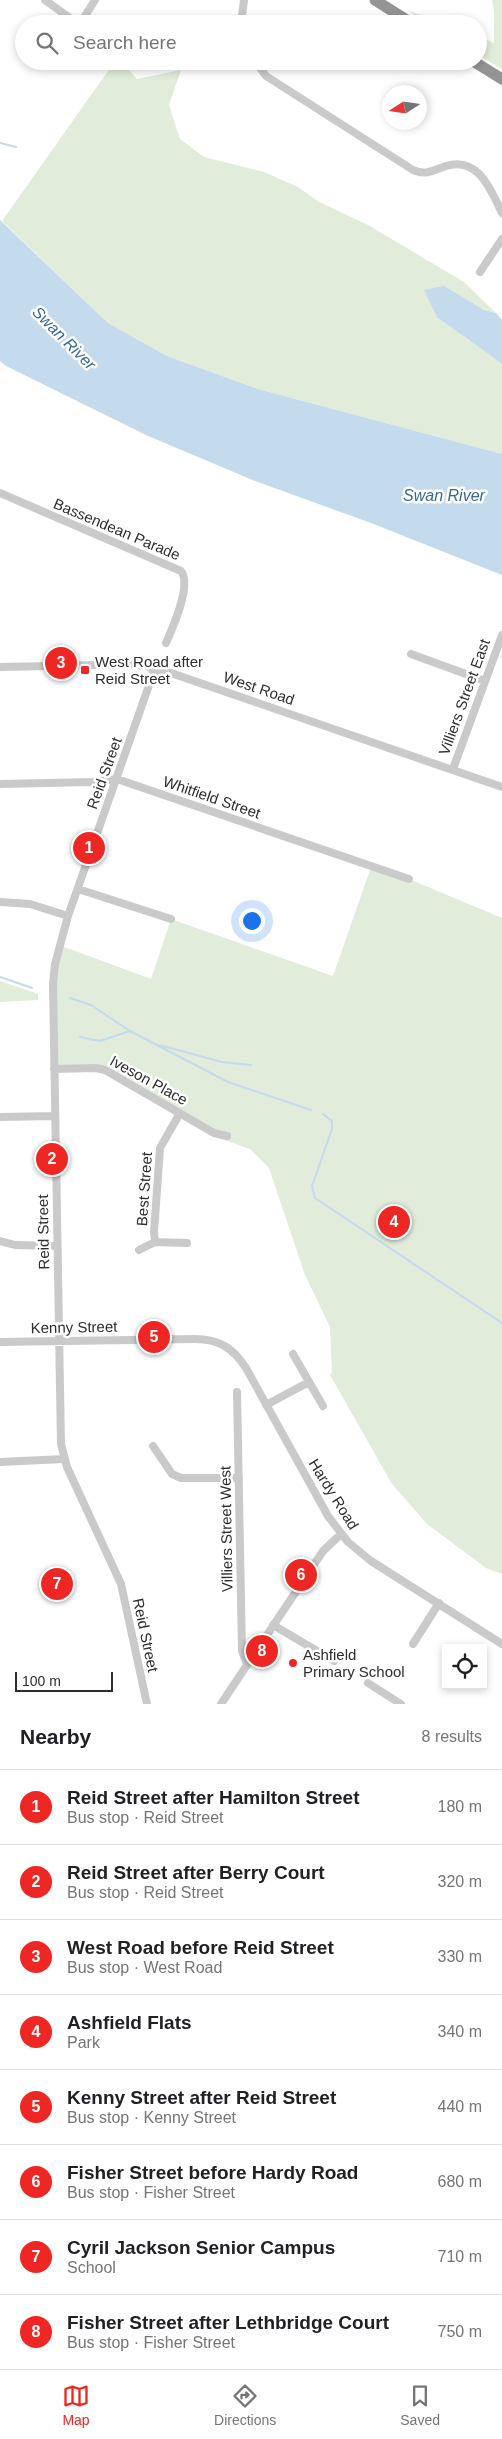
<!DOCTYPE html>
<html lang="en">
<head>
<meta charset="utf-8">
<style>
	body { margin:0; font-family:Helvetica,sans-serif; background:#f6f6f6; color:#202124 }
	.controls { position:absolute; right:15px; bottom:15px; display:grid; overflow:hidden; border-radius:0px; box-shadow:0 2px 8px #0003 }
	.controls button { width:45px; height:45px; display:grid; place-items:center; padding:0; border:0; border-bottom:1px solid #e0e0e0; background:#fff; color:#202124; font:25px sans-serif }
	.compass { position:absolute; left:382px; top:85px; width:45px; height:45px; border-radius:50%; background:#fff; box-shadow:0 2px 8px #0003; rotate:258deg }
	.scale { position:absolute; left:15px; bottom:12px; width:98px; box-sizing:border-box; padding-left:5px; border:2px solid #2d2d2d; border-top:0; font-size:14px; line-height:18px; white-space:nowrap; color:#2d2d2d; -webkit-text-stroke:4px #fff; paint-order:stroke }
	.you { position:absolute; left:251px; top:920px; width:18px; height:18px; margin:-12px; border:4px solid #fff; border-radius:50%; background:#1a73e8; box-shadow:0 0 0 8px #1a73e833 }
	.badge { display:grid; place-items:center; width:32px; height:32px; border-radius:50%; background:#ef2724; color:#fff; font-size:16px; font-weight:700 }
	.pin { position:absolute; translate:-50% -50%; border:2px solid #fff; box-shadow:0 1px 5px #0006 }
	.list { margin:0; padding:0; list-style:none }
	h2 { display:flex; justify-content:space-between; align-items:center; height:65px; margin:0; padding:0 20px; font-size:21px }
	h2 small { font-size:16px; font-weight:400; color:#757577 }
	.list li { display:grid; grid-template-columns:32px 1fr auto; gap:15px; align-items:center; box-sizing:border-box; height:75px; padding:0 20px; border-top:1px solid #e0e0e0 }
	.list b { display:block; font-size:19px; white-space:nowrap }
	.list p { margin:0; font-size:16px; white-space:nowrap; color:#757577 }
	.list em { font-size:16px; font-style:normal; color:#757577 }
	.icon { flex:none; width:28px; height:28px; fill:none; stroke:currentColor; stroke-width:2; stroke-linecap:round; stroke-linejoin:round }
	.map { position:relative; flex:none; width:502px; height:1704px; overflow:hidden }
	.search { position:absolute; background:#fff; box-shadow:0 2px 8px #0003; left:15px; right:15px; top:15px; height:55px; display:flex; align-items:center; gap:12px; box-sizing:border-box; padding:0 18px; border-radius:28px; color:#757577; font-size:19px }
	.sheet { height:665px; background:#fff }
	nav { display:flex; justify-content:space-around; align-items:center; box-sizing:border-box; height:70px; border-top:1px solid #e0e0e0; background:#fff; font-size:14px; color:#757577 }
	nav a { display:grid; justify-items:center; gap:2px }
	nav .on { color:#ef2724 }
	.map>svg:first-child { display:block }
</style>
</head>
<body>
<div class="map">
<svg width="502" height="1704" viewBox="0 0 502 1704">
	<rect width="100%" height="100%" fill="#fff"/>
	<path fill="#e2ecda" d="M492,0h10v69l-24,-14v-19l16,7v-31z
		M408,11l44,13h-24z
		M115,61h6l16,18 44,-9 -12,35 11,34 24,18 60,15 34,15 21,15 49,23 96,57 32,31 -12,-3 -40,-23 19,49 39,28v90l-244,-65 -91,-33 -59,-33 -106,-102z
		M371,867l38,12 93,39v656l-16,-6 -59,-44 -35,-40 -62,-109 2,-3 -2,-45 -25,-52 -36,-107 -19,-19 -37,-13 -107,-65h-52l-1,-87 6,-39 92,34 20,-60 162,57z
		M0,981l38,13v6l-38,2z"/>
	<path fill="#c4daed" d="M0,220l108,103 59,33 91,33 244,65v121l-131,-52 -116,-42 -107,-45 -142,-70 -6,-5z
		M444,286l40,24 12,3 6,7v44l-65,-47 -13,-27z"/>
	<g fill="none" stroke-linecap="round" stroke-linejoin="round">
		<path stroke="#c4daed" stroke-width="2" d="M0,143l16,4
			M0,977l32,11
			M70,998l21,7 39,26 98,51 83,28
			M80,1037l20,4 30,-10
			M159,1045l63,17 29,3
			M323,1114l9,7v8l-20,57 3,12 187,125"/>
		<path stroke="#cacaca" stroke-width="8" d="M45,0l33,24
			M80,24l15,-24
			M241,24l3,-24
			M255,61l11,15 147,94c14,6 20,0 33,-4 33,-10 45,25 56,47
			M480,272l22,-33
			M0,493l181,78c11,14 -8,56 -15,72
			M411,654l74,27
			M0,667l146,-3 8,7 14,1 334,115
			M453,769l49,-134
			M0,784l92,-2 25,-3 292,100
			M78,889l93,30
			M0,902l30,2 38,12
			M54,1069l42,-1 9,2 109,63 13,3
			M0,1117l55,-1
			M0,1241l15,4 42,1
			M155,1242l32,1
			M139,1250l16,-8 -1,-10 6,-84 20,-35
			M0,1342l195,-3c24,0 38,9 51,29l82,148 20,26 23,19 131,83
			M293,1354l30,52
			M237,1392l5,259 5,13
			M266,1405l43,-23
			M153,1446l19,28 9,4h58
			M0,1462l64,-3
			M273,1625l61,36
			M413,1644l26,-41
			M368,1683l33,21
			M147,1704l-26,-120 -54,-117 -6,-23 -8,-460 2,-20 13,-48 86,-245
			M221,1704l102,-153 18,-17"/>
		<path stroke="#949494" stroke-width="11" d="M375,0l38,24
			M473,61l29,18"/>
	</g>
	<g fill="#ef2724" stroke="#fff" stroke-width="2">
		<rect x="80" y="665" width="10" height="10" rx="2.5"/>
		<circle cx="293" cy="1663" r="5"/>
	</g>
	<g text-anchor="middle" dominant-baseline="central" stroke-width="5" stroke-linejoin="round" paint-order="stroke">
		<g font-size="15" fill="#2d2d2d" stroke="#fff">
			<text transform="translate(117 529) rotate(23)">Bassendean Parade</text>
			<text transform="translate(259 688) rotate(19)">West Road</text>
			<text transform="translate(464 697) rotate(-70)">Villiers Street East</text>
			<text transform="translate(104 773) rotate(-70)">Reid Street</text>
			<text transform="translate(212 797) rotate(19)">Whitfield Street</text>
			<text transform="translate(149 1080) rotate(29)">Iveson Place</text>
			<text transform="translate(144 1189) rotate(-86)">Best Street</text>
			<text transform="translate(43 1232) rotate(-91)">Reid Street</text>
			<text transform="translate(74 1327) rotate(-1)">Kenny Street</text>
			<text transform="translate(334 1494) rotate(58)">Hardy Road</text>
			<text transform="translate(226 1529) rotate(-91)">Villiers Street West</text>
			<text transform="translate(146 1635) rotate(78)">Reid Street</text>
		</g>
		<g font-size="15" fill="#2d2d2d" stroke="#fff" text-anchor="start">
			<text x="95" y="661">West Road after<tspan x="95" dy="17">Reid Street</tspan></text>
			<text x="303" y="1654">Ashfield<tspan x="303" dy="17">Primary School</tspan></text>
		</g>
		<g font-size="16" font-style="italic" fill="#376894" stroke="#fff">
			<text transform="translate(64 338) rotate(45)">Swan River</text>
			<text x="444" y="495">Swan River</text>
		</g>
	</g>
</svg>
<div class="controls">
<button><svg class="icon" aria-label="locate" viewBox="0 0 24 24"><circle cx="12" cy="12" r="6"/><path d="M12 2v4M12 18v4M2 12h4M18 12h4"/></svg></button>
</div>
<svg class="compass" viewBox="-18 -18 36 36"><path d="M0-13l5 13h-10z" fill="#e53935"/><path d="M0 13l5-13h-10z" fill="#757577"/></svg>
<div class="scale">100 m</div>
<div class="you"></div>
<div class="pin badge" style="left:89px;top:848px">1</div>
<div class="pin badge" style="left:52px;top:1159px">2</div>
<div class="pin badge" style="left:61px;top:663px">3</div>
<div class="pin badge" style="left:394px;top:1222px">4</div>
<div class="pin badge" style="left:154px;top:1337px">5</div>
<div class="pin badge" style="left:301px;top:1575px">6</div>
<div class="pin badge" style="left:57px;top:1584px">7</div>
<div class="pin badge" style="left:262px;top:1651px">8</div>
<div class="search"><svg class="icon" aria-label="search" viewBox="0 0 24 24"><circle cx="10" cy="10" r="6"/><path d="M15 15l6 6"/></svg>Search here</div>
</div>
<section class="sheet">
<h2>Nearby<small>8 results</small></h2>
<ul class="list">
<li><span class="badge">1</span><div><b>Reid Street after Hamilton Street</b><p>Bus stop · Reid Street</p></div><em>180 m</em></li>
<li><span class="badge">2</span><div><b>Reid Street after Berry Court</b><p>Bus stop · Reid Street</p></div><em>320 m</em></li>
<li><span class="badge">3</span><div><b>West Road before Reid Street</b><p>Bus stop · West Road</p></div><em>330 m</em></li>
<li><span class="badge">4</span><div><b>Ashfield Flats</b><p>Park</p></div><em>340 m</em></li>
<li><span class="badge">5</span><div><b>Kenny Street after Reid Street</b><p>Bus stop · Kenny Street</p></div><em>440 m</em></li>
<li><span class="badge">6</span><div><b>Fisher Street before Hardy Road</b><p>Bus stop · Fisher Street</p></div><em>680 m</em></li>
<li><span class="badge">7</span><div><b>Cyril Jackson Senior Campus</b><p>School</p></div><em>710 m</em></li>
<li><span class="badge">8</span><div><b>Fisher Street after Lethbridge Court</b><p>Bus stop · Fisher Street</p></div><em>750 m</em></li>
</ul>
</section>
<nav>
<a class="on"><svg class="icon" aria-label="map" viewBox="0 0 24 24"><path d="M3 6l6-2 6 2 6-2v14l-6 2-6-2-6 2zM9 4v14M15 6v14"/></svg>Map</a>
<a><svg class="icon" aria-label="directions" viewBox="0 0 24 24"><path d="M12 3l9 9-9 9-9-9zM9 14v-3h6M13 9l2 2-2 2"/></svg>Directions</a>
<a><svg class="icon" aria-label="saved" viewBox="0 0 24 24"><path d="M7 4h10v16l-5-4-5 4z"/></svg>Saved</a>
</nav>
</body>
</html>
